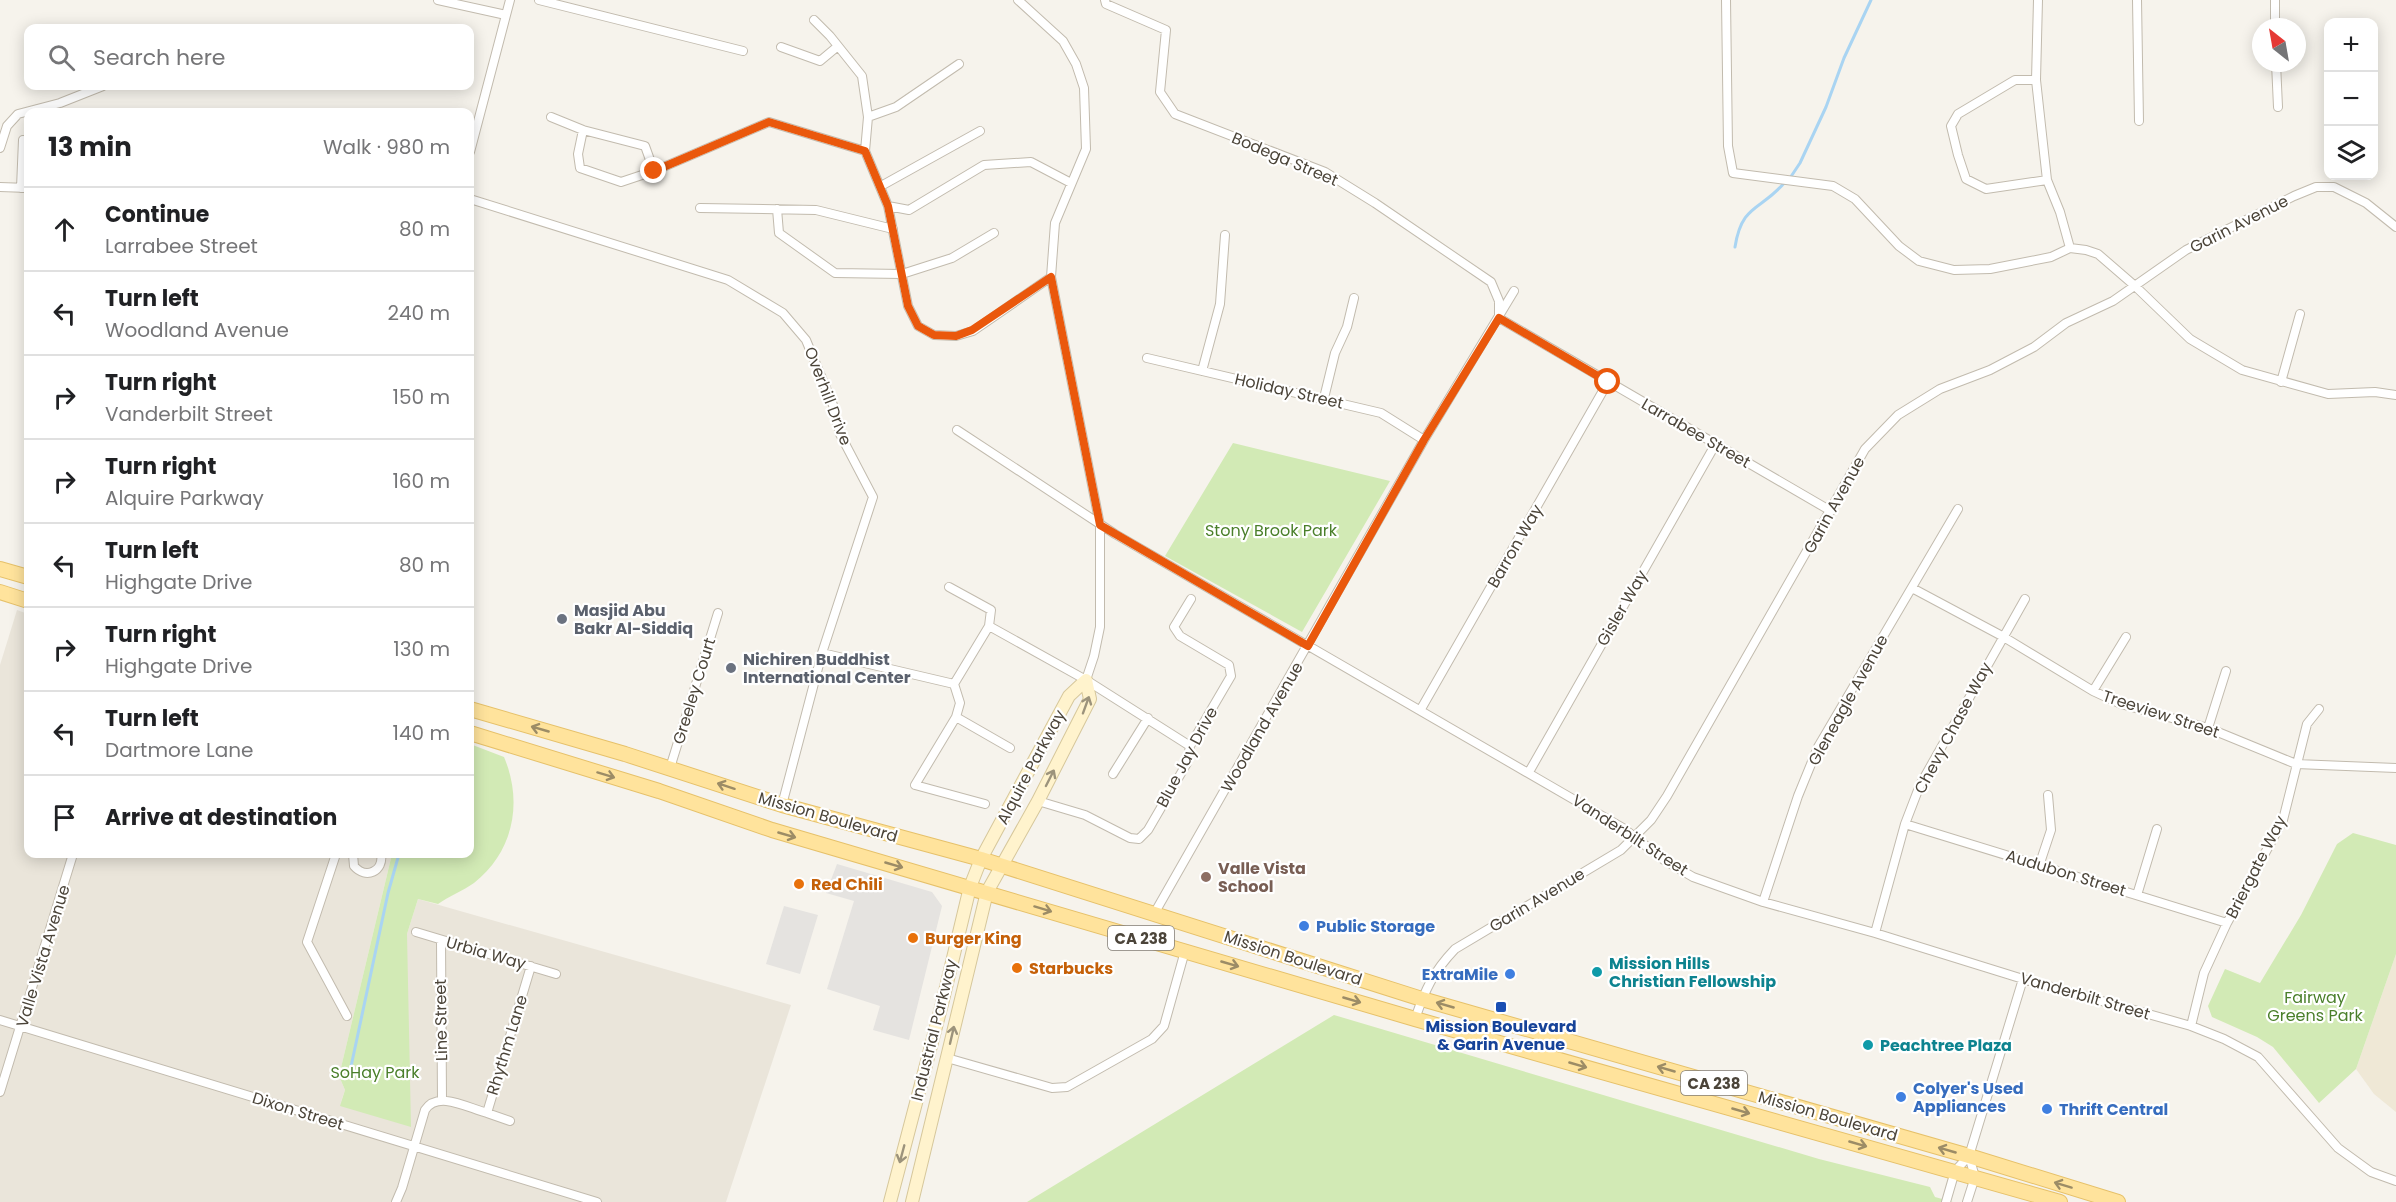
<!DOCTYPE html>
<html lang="en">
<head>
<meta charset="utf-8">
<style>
	body { margin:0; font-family:Poppins,sans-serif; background:#f6f6f6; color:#202124 }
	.controls { position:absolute; right:18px; top:18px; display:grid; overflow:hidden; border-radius:12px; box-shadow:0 3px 15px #0003 }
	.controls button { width:54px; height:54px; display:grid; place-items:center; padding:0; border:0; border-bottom:2px solid #e0e0e0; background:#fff; color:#202124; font:30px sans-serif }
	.compass { position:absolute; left:2252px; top:18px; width:54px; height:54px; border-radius:50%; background:#fff; box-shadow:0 3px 15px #0003; rotate:329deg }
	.stop { position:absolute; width:18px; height:18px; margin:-14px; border:4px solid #ea580c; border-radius:50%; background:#fff }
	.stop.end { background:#ea580c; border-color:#fff; box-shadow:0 2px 6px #0008 }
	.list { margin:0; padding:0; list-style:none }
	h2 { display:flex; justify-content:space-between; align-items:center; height:78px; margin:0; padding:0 24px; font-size:26px }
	h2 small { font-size:20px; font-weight:400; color:#757577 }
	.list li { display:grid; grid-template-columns:39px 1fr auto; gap:18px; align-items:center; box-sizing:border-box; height:84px; padding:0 24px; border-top:2px solid #e0e0e0 }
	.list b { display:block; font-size:22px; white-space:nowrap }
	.list p { margin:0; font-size:20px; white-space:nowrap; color:#757577 }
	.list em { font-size:20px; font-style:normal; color:#757577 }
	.icon { flex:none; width:33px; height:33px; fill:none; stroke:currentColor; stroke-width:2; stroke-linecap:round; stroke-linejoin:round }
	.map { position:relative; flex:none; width:2396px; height:1202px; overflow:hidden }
	.search { position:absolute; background:#fff; box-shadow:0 3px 15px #0003; left:24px; top:24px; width:450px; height:66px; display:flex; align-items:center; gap:15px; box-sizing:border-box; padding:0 21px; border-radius:12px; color:#757577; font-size:22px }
	.panel { position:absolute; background:#fff; box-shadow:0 3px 15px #0003; left:24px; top:108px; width:450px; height:750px; border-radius:12px }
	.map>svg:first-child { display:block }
</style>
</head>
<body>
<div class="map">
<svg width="2396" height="1202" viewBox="0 0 2396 1202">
	<rect width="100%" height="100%" fill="#f6f3ec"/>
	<path fill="#eae5da" d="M17,610l11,4v240h364l-53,222 6,14 -5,15 67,-171 11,-35 373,106 -65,197h-726v-537z"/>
	<path fill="#efe8d6" d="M2396,954v158l-22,-18 -18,-25z"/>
	<path fill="#d2eab5" d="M1233,443l157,38 -88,151 -137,-76z
		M470,744l34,13c19,45 10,94 -30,126 -11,8 -25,13 -36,21l-20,-5 -11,35 4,193 -71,-21 5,-16 -6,-14 53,-222h78z
		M2353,833l43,12v109l-40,115 -37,34 -46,-56 -16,-10 -45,-20 -4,-11 17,-37 35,14 41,-68 36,-71z
		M1334,1015l485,144 111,28 5,10 18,5h-926z"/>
	<path fill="#e5e3e0" d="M837,864l95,28 10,14 -33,134 -36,-10 7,-24 -53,-17 27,-88 -28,-8z
		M784,906l34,9 -18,59 -34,-10z"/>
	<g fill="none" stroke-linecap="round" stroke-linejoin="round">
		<path stroke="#a9d4f2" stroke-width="3" d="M1790,178l10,-15 26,-56 18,-49 27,-58
			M1735,247c7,-44 26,-36 50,-65
			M349,1076l39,-183 11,-39"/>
		<g stroke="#c2bbae" stroke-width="10">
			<path id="minor" d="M438,0l68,15
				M539,0l204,51
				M1018,0l45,41 13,23 8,24 2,61 -31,74 -4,54 49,248v102l-6,29 -8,24
				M1105,0l1,4 60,26 -6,62 15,22 150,58 50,31 116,79 8,19v17l332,193
				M1726,0l2,146 5,27 100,13 22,13 44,47 20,15 35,9 36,-1 61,-12 19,-9 16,2 12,4 37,32 55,53 52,31 86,24 47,-2 21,3
				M2038,0l-2,80 11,100 13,32 10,36
				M2137,0l2,121
				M2275,0v27
				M814,20l16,16 32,40 6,41 -3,34 23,55 20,100 10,20 16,9 22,1 17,-5 78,-54
				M781,47l39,14 18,-15
				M2276,63l2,44
				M2036,80h-21l-57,34 -7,12 7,29 8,24 20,10 61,-9
				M551,117l32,13 62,16 9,25 115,-49 96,29
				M868,117l28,-10 63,-43
				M583,130l-5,24 2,14 41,14 33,-11
				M0,148l7,-22 11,-12 42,-11 43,-17
				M470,152l40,-152
				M881,186l99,-55
				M0,187l28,1
				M21,188l2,-48
				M470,199l258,81 55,33 23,27 27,65 7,29 33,63 -51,156 -40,152
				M888,206l21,4 75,-45 47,-3 40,21
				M700,208l116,2 77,19
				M777,209l2,24 56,40 67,1 50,-16 42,-25
				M1147,358l234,55 43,27
				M1202,371l18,-67 5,-69
				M2281,382l19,-68
				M1324,398l11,-45 12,-26 7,-29
				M957,430l158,104 508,294 41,32 29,17 70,25 112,31 148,46 168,47 33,13 34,18 80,91 33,24 25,9
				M949,587l42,23 -2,16 97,54 104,66
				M1912,588l90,48 91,55 28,13 87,24 88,36 100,4
				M822,653l132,31
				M954,684l6,19 -4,14 -41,68 70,19
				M954,684l35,-58
				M2093,691l33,-54
				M1421,709l187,-327
				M956,717l54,31
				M2208,728l18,-57
				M670,768l48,-155
				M1529,772l186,-327
				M1113,774l35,-56
				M1038,801l47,14 45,23 9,1 9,-9 39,-67 3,-17 41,-70 -2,-11 -49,-29 -6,-9 17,-28
				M1905,824l322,99
				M336,854l-29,88 40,74
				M353,854l1,12c12,14 30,5 27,-12
				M2039,866l12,-36 -3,-35
				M2137,895l20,-66
				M1763,902l35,-106 20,-49 140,-238
				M1154,914l270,-474 90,-149
				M416,932l140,42
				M1875,933l30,-109 15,-39 105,-186
				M441,940l1,160
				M1415,1019c10,-29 18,-47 40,-70l166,-99 30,-30 16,-24 198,-347 33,-34 42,-26 50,-19 44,-23 32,-24 47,-22 73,-51 108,-54 22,-9h18l32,16 30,24
				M0,1020l597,182
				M2191,1026l13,-53 23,-50 56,-103 24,-96 12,-15
				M947,1058l105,30 15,-1 85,-48 12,-13 21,-75
				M0,1092l73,-238
				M487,1113l23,8
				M396,1202l6,-14 23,-78c13,-20 43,-2 62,3l44,-147
				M1946,1202l9,-31 14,-15 54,-177
				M1967,1202l8,-25 -6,-21"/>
		</g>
		<g stroke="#d6c79b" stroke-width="14">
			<path id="secondary" d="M890,1202l52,-198 28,-117 11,-28 88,-163 17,-16
				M912,1202l75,-310 51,-91 52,-102 -4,-19"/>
		</g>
		<g stroke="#e6c16a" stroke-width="16">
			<path id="primary" d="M0,569l28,8
				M0,592l28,9
				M470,709l155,45 157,51 199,54 441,140 547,157 149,46
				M470,733l189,58 113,39 643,189 645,183"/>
		</g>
		<use href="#minor" stroke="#fff" stroke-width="8"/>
		<use href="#secondary" stroke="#fff3cd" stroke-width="12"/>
		<use href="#primary" stroke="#ffe39c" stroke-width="14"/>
	</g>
	<defs><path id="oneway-shaft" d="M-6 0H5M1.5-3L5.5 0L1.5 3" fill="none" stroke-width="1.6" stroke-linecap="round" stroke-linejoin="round" transform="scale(1.5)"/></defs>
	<g stroke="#9c937c">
		<use href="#oneway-shaft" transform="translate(1086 705) rotate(-70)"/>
		<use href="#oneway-shaft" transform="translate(1050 778) rotate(-63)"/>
		<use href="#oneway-shaft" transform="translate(952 1035) rotate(-77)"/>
		<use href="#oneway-shaft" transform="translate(902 1154) rotate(105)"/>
	</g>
	<g stroke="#9c8c66">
		<use href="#oneway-shaft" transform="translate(540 729) rotate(-164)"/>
		<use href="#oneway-shaft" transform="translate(606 775) rotate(17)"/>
		<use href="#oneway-shaft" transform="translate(726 786) rotate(-162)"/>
		<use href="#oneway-shaft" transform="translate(787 835) rotate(16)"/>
		<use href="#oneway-shaft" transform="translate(894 865) rotate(16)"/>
		<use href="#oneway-shaft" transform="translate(1043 909) rotate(17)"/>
		<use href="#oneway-shaft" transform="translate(1230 964) rotate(16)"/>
		<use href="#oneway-shaft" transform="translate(1352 1000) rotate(16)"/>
		<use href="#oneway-shaft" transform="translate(1445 1005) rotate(-164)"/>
		<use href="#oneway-shaft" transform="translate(1578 1065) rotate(16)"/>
		<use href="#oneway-shaft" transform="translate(1666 1069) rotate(-164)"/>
		<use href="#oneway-shaft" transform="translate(1741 1111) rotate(16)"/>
		<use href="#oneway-shaft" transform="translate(1858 1144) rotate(16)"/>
		<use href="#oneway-shaft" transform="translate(1947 1150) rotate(-164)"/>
		<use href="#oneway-shaft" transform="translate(2063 1185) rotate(-163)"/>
	</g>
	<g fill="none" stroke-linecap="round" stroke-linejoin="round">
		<path stroke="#ea580c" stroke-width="8" d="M654,171l115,-49 96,29 23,55 20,100 10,20 16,9 22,1 16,-6 79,-53 49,248 208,121 116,-206 75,-122 109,64"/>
	</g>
	<g fill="#6b7280" stroke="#fff" stroke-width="2">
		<circle cx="562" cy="619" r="6"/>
		<circle cx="731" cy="668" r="6"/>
	</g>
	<circle fill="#8d6e63" stroke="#fff" stroke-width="2" cx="1206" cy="877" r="6"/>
	<g fill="#e8710a" stroke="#fff" stroke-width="2">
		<circle cx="799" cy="884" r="6"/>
		<circle cx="913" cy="938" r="6"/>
		<circle cx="1017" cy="968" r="6"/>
	</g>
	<g fill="#3f7fe0" stroke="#fff" stroke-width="2">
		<circle cx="1304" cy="926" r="6"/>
		<circle cx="1510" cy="974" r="6"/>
		<circle cx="1901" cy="1097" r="6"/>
		<circle cx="2047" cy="1109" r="6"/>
	</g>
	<g fill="#0f9aa8" stroke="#fff" stroke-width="2">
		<circle cx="1597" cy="972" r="6"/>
		<circle cx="1868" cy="1045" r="6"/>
	</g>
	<rect fill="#1a4fb4" stroke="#fff" stroke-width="2" x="1495" y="1001" width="12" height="12" rx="3"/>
	<g text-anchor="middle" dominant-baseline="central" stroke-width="4.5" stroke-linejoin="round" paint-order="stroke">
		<g fill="#fff" stroke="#817c74" stroke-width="1.5">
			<rect x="1108" y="926" width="66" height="24" rx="4.5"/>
			<rect x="1681" y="1071" width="66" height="24" rx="4.5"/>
		</g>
		<g font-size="15" font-weight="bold" fill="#4b4439">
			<text x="1141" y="938">CA 238</text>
			<text x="1714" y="1083">CA 238</text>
		</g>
		<g font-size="16" fill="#4b4439" stroke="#fff">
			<text transform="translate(1285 159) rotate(23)">Bodega Street</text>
			<text transform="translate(2239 224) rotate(-27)">Garin Avenue</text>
			<text transform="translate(1289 391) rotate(13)">Holiday Street</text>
			<text transform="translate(828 396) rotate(69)">Overhill Drive</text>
			<text transform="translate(1696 433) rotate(30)">Larrabee Street</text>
			<text transform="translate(1834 505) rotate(-61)">Garin Avenue</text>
			<text transform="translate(1515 546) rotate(-60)">Barron Way</text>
			<text transform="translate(1622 608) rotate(-60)">Gisler Way</text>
			<text transform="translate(694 691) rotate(-73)">Greeley Court</text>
			<text transform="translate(1848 700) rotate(-61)">Gleneagle Avenue</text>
			<text transform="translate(2161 714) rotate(18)">Treeview Street</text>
			<text transform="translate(1262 727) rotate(-60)">Woodland Avenue</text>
			<text transform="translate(1953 728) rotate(-62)">Chevy Chase Way</text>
			<text transform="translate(1187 757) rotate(-62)">Blue Jay Drive</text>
			<text transform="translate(1031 767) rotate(-62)">Alquire Parkway</text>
			<text transform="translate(828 817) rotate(16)">Mission Boulevard</text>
			<text transform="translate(1630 835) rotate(33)">Vanderbilt Street</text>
			<text transform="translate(2256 867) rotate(-63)">Briergate Way</text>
			<text transform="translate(2066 873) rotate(17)">Audubon Street</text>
			<text transform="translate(1537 900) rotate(-31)">Garin Avenue</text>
			<text transform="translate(486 953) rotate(16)">Urbia Way</text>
			<text transform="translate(43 956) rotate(-73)">Valle Vista Avenue</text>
			<text transform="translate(1293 958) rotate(18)">Mission Boulevard</text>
			<text transform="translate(2085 996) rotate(16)">Vanderbilt Street</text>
			<text transform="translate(441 1020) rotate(-91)">Line Street</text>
			<text transform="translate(934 1030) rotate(-76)">Industrial Parkway</text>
			<text transform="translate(507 1045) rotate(-73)">Rhythm Lane</text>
			<text transform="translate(298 1111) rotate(17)">Dixon Street</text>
			<text transform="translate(1828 1116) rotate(16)">Mission Boulevard</text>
		</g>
		<g font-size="16" fill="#4a7f2a" stroke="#fff">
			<text x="1271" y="530">Stony Brook Park</text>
			<text x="2315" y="997">Fairway<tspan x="2315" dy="18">Greens Park</tspan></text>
			<text x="375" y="1072">SoHay Park</text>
		</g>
		<g font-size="16" font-weight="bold" fill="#5b616d" stroke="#fff" text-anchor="start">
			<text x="574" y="610">Masjid Abu<tspan x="574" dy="18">Bakr Al-Siddiq</tspan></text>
			<text x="743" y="659">Nichiren Buddhist<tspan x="743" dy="18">International Center</tspan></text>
		</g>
		<g font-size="16" font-weight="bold" fill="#785e54" stroke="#fff" text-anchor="start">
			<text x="1218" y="868">Valle Vista<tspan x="1218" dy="18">School</tspan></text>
		</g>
		<g font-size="16" font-weight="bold" fill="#c56008" stroke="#fff" text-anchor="start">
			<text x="811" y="884">Red Chili</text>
			<text x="925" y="938">Burger King</text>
			<text x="1029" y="968">Starbucks</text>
		</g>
		<g font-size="16" font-weight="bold" fill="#366cbe" stroke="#fff" text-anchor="start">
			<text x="1316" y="926">Public Storage</text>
			<text x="1498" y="974" text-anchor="end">ExtraMile</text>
			<text x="1913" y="1088">Colyer's Used<tspan x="1913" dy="18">Appliances</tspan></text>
			<text x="2059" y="1109">Thrift Central</text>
		</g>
		<g font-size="16" font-weight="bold" fill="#0d838f" stroke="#fff" text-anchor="start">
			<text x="1609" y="963">Mission Hills<tspan x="1609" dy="18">Christian Fellowship</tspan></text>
			<text x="1880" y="1045">Peachtree Plaza</text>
		</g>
		<g font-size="16" font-weight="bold" fill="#164399" stroke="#fff">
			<text x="1501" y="1026">Mission Boulevard<tspan x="1501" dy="18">&amp; Garin Avenue</tspan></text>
		</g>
	</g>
</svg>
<div class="controls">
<button>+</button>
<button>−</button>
<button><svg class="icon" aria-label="layers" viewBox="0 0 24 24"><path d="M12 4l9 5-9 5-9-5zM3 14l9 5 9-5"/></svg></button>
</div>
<svg class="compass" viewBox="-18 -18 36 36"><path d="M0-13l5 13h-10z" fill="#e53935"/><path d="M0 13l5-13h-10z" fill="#757577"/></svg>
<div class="stop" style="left:1608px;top:382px"></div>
<div class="stop end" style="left:654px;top:171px"></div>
<div class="search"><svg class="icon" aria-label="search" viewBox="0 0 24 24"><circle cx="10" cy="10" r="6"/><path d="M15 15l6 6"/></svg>Search here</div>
<section class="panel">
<h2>13 min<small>Walk · 980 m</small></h2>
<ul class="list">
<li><svg class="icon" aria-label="ahead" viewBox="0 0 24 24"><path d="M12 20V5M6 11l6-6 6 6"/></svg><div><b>Continue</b><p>Larrabee Street</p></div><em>80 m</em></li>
<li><svg class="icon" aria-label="left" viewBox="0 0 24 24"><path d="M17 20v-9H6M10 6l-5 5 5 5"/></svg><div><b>Turn left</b><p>Woodland Avenue</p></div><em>240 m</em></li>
<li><svg class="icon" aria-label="right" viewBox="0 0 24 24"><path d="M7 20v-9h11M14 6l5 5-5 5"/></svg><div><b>Turn right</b><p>Vanderbilt Street</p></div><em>150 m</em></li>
<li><svg class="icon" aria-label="right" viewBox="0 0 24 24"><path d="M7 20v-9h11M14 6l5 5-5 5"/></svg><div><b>Turn right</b><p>Alquire Parkway</p></div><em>160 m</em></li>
<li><svg class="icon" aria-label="left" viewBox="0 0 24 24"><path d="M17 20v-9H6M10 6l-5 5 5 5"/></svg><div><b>Turn left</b><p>Highgate Drive</p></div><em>80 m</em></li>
<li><svg class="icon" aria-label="right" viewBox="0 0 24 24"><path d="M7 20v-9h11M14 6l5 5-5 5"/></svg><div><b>Turn right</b><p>Highgate Drive</p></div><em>130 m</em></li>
<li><svg class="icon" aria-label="left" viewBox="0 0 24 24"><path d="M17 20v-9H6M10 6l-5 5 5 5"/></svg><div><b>Turn left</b><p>Dartmore Lane</p></div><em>140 m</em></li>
<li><svg class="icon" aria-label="arrive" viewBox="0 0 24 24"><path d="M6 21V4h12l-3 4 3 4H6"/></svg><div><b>Arrive at destination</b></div></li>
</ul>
</section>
</div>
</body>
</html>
